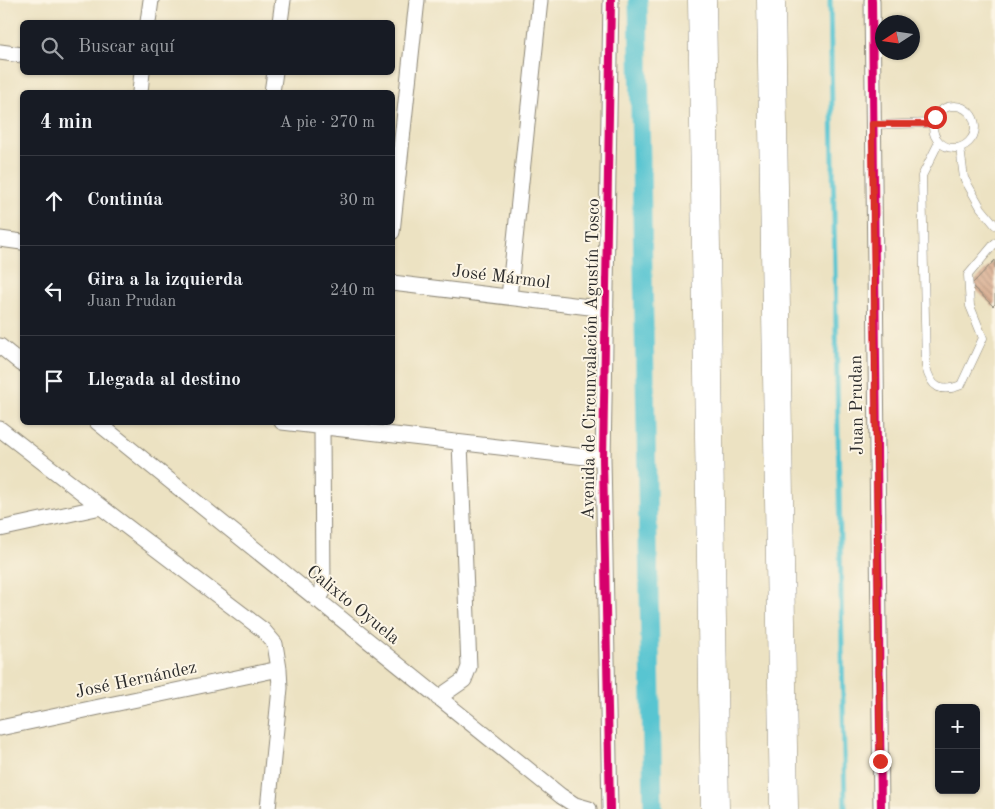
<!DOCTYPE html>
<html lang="es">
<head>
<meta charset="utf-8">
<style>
	body { margin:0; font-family:"Old Standard TT",serif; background:#20242c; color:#f1f3f6 }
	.controls { position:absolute; right:15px; bottom:15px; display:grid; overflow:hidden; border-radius:8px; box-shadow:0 1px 4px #0004 }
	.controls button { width:45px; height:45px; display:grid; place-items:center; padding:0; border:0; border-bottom:1px solid #363941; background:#171b24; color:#f1f3f6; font:25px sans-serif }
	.compass { position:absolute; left:875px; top:15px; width:45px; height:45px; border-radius:50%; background:#171b24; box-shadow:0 1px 4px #0004; rotate:258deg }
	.stop { position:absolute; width:15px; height:15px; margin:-11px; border:4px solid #d93025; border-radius:50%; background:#fff }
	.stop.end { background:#d93025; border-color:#fff; box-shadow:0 1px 5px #0008 }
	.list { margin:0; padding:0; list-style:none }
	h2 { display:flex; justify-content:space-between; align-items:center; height:65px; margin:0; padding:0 20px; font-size:21px }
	h2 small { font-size:16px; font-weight:400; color:#9ea1a6 }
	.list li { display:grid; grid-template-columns:32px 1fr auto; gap:15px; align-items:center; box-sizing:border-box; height:90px; padding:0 20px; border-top:1px solid #363941 }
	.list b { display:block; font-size:19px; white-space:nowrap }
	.list p { margin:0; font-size:16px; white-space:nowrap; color:#9ea1a6 }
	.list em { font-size:16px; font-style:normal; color:#9ea1a6 }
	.icon { flex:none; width:28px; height:28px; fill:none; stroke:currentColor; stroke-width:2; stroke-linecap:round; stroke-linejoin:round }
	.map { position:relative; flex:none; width:995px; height:809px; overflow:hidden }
	.search { position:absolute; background:#171b24; box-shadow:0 1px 4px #0004; left:20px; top:20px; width:375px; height:55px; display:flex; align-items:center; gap:12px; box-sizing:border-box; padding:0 18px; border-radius:8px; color:#9ea1a6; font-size:19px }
	.panel { position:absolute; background:#171b24; box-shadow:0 1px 4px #0004; left:20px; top:90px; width:375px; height:335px; border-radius:8px }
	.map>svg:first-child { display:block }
</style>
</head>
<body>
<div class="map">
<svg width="995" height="809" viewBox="0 0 995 809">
	<defs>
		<pattern id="building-back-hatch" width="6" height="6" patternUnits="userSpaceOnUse" patternTransform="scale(1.25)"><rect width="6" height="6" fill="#d8ac8f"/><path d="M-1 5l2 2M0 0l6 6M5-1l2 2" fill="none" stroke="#af8c75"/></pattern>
	</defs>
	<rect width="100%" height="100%" fill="#fcf5e5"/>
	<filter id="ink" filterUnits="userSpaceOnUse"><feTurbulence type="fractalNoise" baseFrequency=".02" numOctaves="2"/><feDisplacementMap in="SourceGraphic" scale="10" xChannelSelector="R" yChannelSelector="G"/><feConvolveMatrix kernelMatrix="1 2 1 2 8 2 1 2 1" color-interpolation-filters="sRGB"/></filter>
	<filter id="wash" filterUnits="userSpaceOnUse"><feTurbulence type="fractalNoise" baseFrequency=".0096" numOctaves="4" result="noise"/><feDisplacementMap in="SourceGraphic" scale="20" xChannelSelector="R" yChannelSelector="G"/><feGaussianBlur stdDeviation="1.12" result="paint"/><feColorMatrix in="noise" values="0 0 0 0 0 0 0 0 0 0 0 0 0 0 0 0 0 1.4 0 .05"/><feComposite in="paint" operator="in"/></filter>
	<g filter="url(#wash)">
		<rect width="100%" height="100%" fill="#ece2c2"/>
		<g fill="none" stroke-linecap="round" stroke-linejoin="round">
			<path stroke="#59c5d1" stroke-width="5" d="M830,0l15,809"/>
			<path stroke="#59c5d1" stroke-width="19" d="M638,0l15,809"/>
		</g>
		<g id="blocks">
			<path fill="url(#building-back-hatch)" d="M995,260v44l-2,2 -22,-21z"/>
		</g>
	</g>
	<g filter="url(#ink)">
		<use href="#blocks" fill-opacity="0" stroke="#8c8676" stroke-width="1"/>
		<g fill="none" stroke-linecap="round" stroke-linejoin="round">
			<g stroke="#8c8676" stroke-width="9">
				<path id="lane" d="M933 127a21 21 0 1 1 42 0a21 21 0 1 1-42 0Z
					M872,125l60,-2
					M939,142l-17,34 4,191c5,21 15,26 35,18l22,-47 -13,-32 -2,-31 27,-32
					M960,148l4,30 17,30 14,17"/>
			</g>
			<g stroke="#8c8676" stroke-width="17">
				<path id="street" d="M872,0l9,809
					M148,22l3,-22
					M280,22l3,-22
					M0,52l22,3
					M140,92l2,-20
					M272,92l3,-20
					M392,232l25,-232
					M0,239l22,3
					M392,283l214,26
					M509,297l31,-297
					M0,346l22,18
					M97,422l464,374 14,9 14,4
					M282,422l321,37
					M0,429l101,78 162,123 12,14 4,25 1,19 -12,121
					M0,529l101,-22
					M317,600l6,-8 -1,-164
					M438,698l26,-18 5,-13 -9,-224
					M0,728l279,-59
					M610,809l-7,-350 8,-459"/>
			</g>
			<g stroke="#8c8676" stroke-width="29">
				<path id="highway" d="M702,0l13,809
					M771,0l13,809"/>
			</g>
			<use href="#lane" stroke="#fff" stroke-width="8"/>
			<use href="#street" stroke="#fff" stroke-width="15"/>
			<use href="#highway" stroke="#fff" stroke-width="28"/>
			<g stroke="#fcf5e5" stroke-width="11">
				<path id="cycleway" d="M872,0l9,809
					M610,809l-7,-350 8,-459"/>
			</g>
			<use href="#cycleway" stroke="#d6006c" stroke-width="8"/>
		</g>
	</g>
	<g fill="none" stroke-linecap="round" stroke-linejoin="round" filter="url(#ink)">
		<path stroke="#d93025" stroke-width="6" d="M880,761l-8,-637h60l3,-7"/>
	</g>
	<g text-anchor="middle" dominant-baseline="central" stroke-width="4" stroke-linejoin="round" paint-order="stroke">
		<g font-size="18" fill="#2b2b2b" stroke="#fcf5e5">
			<text transform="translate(501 277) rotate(7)">José Mármol</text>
			<text transform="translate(591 359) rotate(-89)">Avenida de Circunvalación Agustín Tosco</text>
			<text transform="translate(857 405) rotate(-91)">Juan Prudan</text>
			<text transform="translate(353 605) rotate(39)">Calixto Oyuela</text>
			<text transform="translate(136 680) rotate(-12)">José Hernández</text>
		</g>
	</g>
</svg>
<div class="controls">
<button>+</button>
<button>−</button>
</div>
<svg class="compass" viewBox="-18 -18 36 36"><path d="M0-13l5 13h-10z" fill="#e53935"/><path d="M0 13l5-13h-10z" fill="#9ea1a6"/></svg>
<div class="stop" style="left:935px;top:117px"></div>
<div class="stop end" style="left:880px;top:761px"></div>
<div class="search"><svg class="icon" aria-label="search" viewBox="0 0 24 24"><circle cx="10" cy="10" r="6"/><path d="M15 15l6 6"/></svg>Buscar aquí</div>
<section class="panel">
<h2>4 min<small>A pie · 270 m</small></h2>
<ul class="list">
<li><svg class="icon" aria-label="ahead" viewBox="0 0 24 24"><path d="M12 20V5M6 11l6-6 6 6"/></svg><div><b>Continúa</b></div><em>30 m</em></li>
<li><svg class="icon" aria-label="left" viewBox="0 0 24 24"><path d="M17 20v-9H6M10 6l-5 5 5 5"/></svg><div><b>Gira a la izquierda</b><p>Juan Prudan</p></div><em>240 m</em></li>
<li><svg class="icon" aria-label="arrive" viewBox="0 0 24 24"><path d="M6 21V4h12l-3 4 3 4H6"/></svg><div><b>Llegada al destino</b></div></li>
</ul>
</section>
</div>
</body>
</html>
